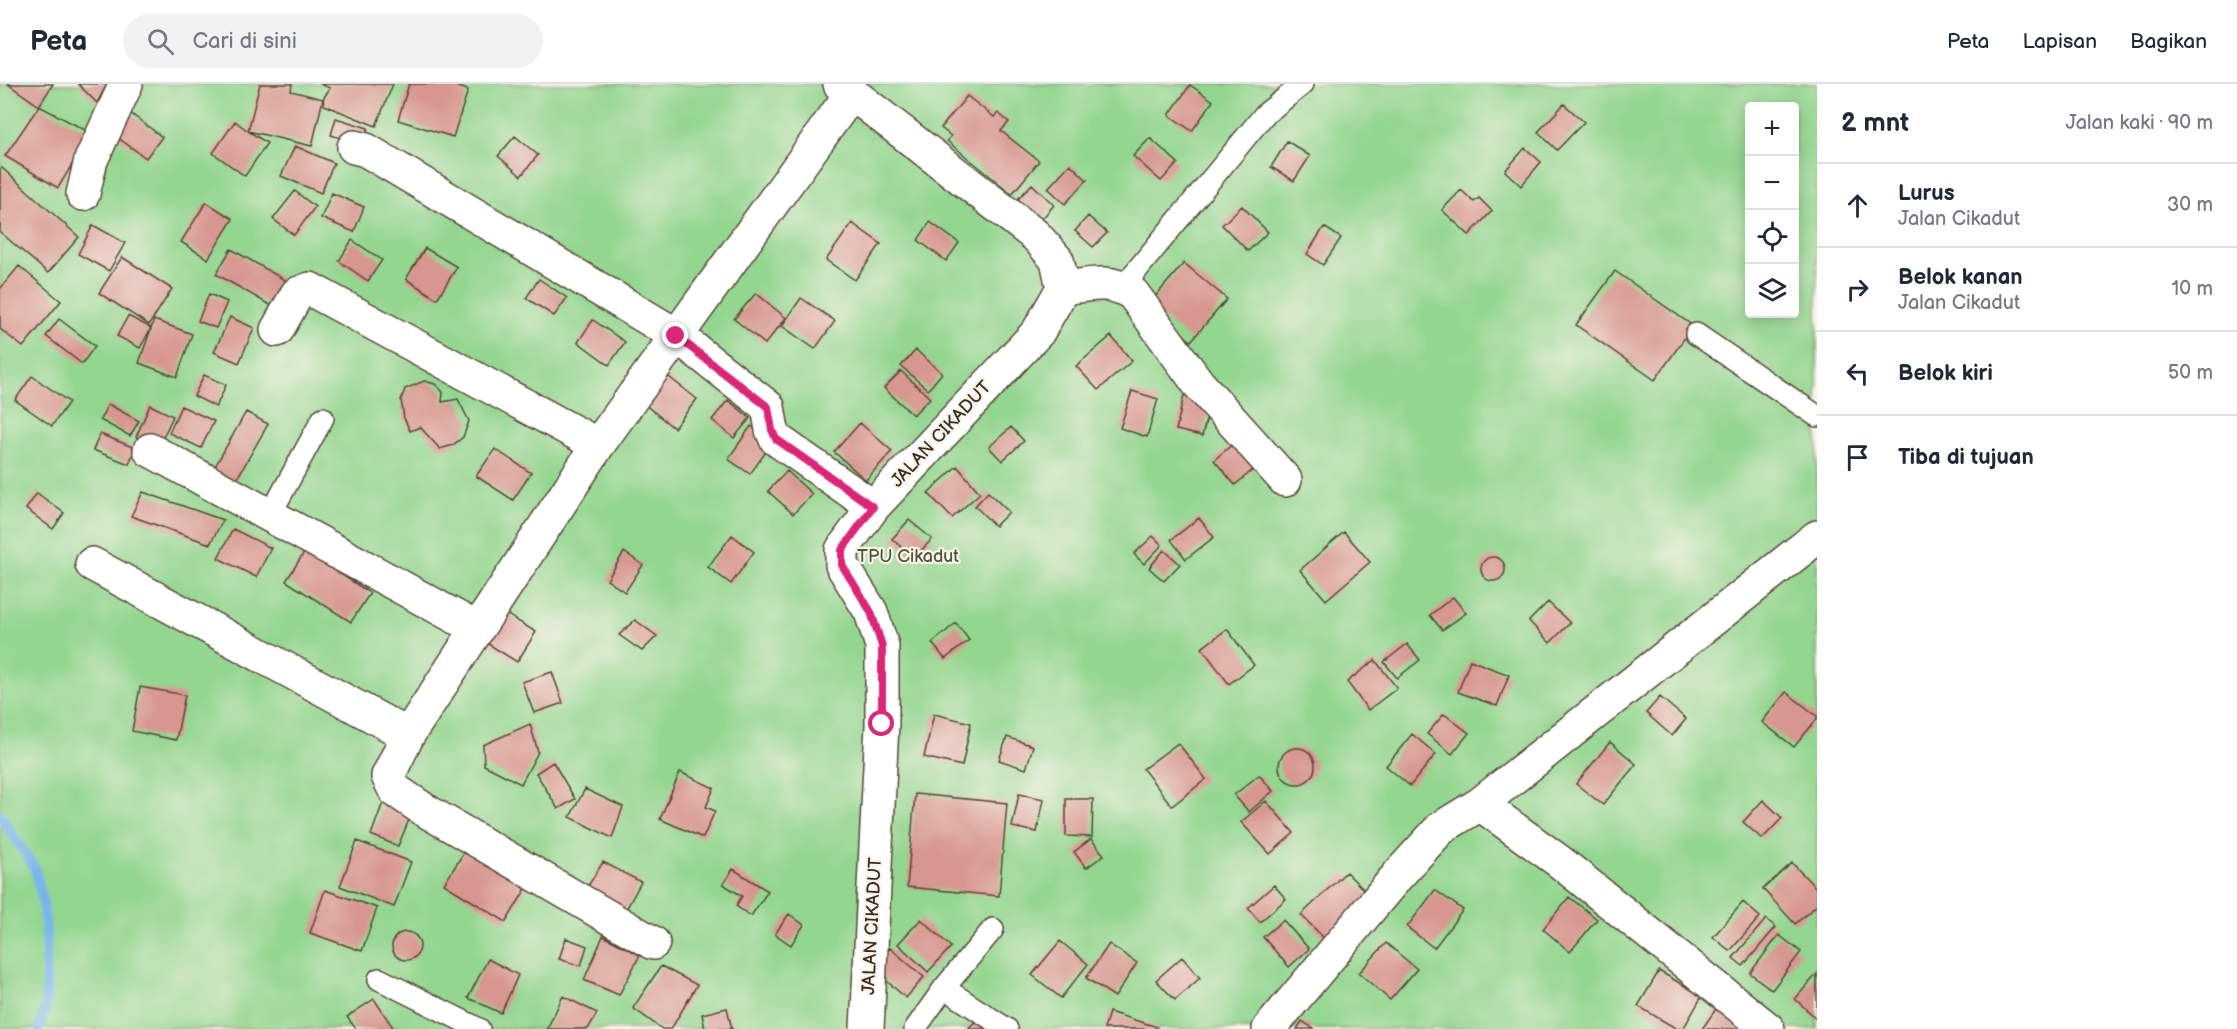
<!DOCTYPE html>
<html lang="id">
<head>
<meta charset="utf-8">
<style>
	body { margin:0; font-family:"Balsamiq Sans",sans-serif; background:#f2f2f3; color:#1f2937 }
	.controls { position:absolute; right:18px; top:18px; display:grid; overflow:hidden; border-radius:6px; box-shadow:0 3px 15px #0003 }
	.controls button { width:54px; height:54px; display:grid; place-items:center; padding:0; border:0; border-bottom:2px solid #e0e1e3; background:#fff; color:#1f2937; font:30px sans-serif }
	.stop { position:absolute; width:18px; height:18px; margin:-14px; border:4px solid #db2777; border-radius:50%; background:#fff }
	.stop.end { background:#db2777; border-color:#fff; box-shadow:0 2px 6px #0008 }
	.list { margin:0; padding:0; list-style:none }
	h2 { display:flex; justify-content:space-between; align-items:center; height:78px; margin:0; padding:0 24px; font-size:26px }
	h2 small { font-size:20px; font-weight:400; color:#747a83 }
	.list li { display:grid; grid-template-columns:39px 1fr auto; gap:18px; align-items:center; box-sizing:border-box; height:84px; padding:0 24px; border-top:2px solid #e0e1e3 }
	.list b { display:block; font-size:22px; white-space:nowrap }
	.list p { margin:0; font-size:20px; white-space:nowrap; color:#747a83 }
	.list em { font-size:20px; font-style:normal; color:#747a83 }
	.icon { flex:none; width:33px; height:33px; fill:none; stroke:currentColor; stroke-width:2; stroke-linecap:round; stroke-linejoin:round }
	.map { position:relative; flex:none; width:1817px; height:945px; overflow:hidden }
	header { display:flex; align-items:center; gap:36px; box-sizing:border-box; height:84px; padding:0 30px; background:#fff; border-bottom:2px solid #e0e1e3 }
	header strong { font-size:28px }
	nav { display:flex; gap:33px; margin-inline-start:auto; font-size:21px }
	.search { width:420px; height:54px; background:#f2f2f3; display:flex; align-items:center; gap:15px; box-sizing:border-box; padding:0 21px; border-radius:33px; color:#747a83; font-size:22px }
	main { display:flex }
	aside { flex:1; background:#fff }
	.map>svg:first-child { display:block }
</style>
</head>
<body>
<header>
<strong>Peta</strong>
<div class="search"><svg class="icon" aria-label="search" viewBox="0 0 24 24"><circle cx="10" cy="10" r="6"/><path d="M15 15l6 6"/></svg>Cari di sini</div>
<nav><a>Peta</a><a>Lapisan</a><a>Bagikan</a></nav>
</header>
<main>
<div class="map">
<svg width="1817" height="945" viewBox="0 0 1817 945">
	<rect width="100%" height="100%" fill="#f7f3e8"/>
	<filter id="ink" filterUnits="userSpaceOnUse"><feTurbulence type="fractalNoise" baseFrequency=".0167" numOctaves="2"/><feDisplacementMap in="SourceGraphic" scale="12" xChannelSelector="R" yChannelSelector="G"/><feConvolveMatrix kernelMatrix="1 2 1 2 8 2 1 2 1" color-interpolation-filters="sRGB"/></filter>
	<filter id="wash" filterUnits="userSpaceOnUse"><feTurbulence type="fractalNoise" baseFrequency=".008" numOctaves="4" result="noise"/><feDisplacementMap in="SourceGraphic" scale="24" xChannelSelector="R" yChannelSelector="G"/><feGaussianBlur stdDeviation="1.35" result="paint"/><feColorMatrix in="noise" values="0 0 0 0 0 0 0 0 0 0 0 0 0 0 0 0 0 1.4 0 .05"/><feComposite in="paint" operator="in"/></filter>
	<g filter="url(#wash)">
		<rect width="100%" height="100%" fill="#f1e1c5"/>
		<path fill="#93d68f" stroke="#678056" stroke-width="1.5" fill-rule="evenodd" d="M0,0h1817v945h-1817zM1750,22h44v208h-44z"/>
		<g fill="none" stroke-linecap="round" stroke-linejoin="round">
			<path stroke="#77b6eb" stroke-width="10" d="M0,731l35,54 8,33 3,32v71l-7,24"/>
		</g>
		<g id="blocks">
			<path fill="#d79790" d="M8,0h45l-14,22 52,27 -33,55 -53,-32 34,-50z
				M78,0h29l-10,19z
				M260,0h32l-1,7 32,8 -11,47 -64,-15 19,12 -22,33 -32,-23 22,-32 13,10z
				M320,0h73l-17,42 -52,-21 -1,-6 7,-11z
				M409,0h40l19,6 -15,47 -55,-17z
				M1190,1l23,16 -21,30 -23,-16z
				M967,12l27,21 4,-4 11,9 -8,9 38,30 -27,33 -65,-53 4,-5 -10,-8z
				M1564,20l20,18 -27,28 -19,-18z
				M126,26l36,27 -16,21 -36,-26z
				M336,34l32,10 -5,17 -32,-10z
				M515,52l23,19 -17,21 -23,-20z
				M1150,54l28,25 -17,18 -28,-25z
				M1287,57l23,15 -16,25 -23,-14z
				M295,62l39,17 -13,30 -40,-17z
				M1525,64l16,14 -20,24 -16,-15z
				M1070,80l17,16 -22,24 -17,-16z
				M2,84l77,69 -31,36 -48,-41v-63z
				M1032,100l22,21 -13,15 -23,-21z
				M1461,106l13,12 5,-4 13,13 -23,24 -27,-25z
				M295,107l20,16 -21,28 -21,-16z
				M332,109l32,14 -10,25 -33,-14z
				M206,118l27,17 -25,40 -27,-17z
				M1242,122l26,26 -20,19 -26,-26z
				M1088,132l19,17 -14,14 -18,-16z
				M930,138l29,21 -13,18 -28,-21z
				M852,139l29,21 -26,36 -29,-20z
				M93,141l32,18 -16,28 -31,-17z
				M1324,143l17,11 -18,27 -16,-11z
				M352,156l30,20 -14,21 -29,-20z
				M425,164l32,19 -20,32 -31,-20z
				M231,165l59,34 -15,25 -59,-34z
				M122,173l50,32 -23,36 -50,-32z
				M1184,179l43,36 -36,42 -43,-36z
				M19,182l42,35 -38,46 -23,-18v-40z
				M1615,187l78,55 -38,54 -79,-55z
				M539,195l28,19 -13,18 -28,-18z
				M756,209l30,25 -21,26 -31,-25z
				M209,210l18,8 -11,26 -18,-7z
				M801,214l34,23 -20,28 -33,-23z
				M128,232l23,12 -11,20 -23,-12z
				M230,233l24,11 -15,35 -25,-11z
				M59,235l36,27 -13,18 -36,-28z
				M154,236l38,14 -15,43 -38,-14z
				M593,236l32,22 -16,23 -31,-23z
				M1111,252l21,25 -34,29 -22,-24z
				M916,266l26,23 -14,17 -27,-24z
				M660,286l37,29 -23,29 -36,-29z
				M901,287l29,27 -17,17 -29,-27z
				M204,291l22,10 -10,22 -22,-11z
				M32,292l37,26 -17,24 -37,-26z
				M424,297l11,3 8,8 -1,10 16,-3 11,22 -6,16 -10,8 -13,4 -20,-22 -10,4 -6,-13 -3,-18 4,-11z
				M1132,307l26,8 -11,38 -27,-9z
				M1184,311l27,6 -9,35 -26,-6z
				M728,316l22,18 -16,20 -22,-18z
				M108,320l31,17 -9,15 -30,-16z
				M150,321l23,11 -15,32 -22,-11z
				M181,322l33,15 -13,27 -32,-15z
				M246,328l22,12 -33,58 -22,-12z
				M860,339l32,28 -26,29 -32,-28z
				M751,342l22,16 -23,32 -22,-15z
				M1011,343l13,14 -22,20 -13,-14z
				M100,350l35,14 -6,16 -36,-14z
				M1234,359l21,25 -20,17 -21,-25z
				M495,365l36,24 -18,27 -37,-24z
				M957,382l23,27 -28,25 -24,-25z
				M787,387l25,23 -19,20 -25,-23z
				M143,408l80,28 -13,24 -79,-28z
				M988,408l21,20 -14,14 -20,-20z
				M37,409l27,20 -11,16 -27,-20z
				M1199,434l15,19 -28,22 -15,-19z
				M909,436l23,19 -18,19 -22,-19z
				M233,445l38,19 -15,29 -38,-19z
				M1344,448l26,30 -44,38 -26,-30z
				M732,451l22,17 -23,32 -23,-17z
				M1153,452l9,9 -18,19 -10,-10z
				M1164,466l16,14 -16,17 -15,-13z
				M305,467l65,42 -19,29 -65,-41z
				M624,468l19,13 -18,27 -18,-12z
				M1481 485a12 12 0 1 1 24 0a12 12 0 1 1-24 0Z
				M1453,513l13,16 -24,17 -12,-15z
				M1548,518l22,21 -20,20 -21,-22z
				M501,527l35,21 -19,30 -35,-22z
				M635,536l22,16 -15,15 -23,-16z
				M956,539l13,17 -24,19 -13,-16z
				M1227,545l27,36 -25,19 -27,-36z
				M1407,560l13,16 -23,18 -13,-16z
				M1375,576l22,28 -29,22 -21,-28z
				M1470,576l39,15 -12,31 -39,-14z
				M552,588l11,31 -29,10 -12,-31z
				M140,603l45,8 -9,45 -44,-9z
				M1786,608l31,24v3l-23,28 -32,-25z
				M1660,613l26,22 -14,17 -26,-23z
				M934,630l37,9 -9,43 -38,-9z
				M1444,630l25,19 -17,21 -25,-20z
				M530,640l8,28 -17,32 -37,-19 -1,-20z
				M1412,650l24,20 -26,32 -24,-20z
				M1007,653l26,9 -7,23 -27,-9z
				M1610,658l26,22 -33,41 -27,-21z
				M1178,659l28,36 -34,27 -29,-37z
				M1279 682a18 18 0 1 1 36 0a18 18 0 1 1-36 0Z
				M553,678l22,37 -17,10 -22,-36z
				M680,688l34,16 -8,19 9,4 -12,27 -43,-19z
				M1259,691l14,16 -24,21 -15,-17z
				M585,705l38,18 -11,31 -42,-21z
				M915,710l92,9 -8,93 -92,-9z
				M1019,710l25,5 -7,33 -25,-5z
				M1066,715h27l-1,38 -26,-1z
				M384,716l29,10 -15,36 -27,-11z
				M1763,716l19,18 -20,21 -19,-17z
				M1266,717l28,32 -24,21 -29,-32z
				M1091,755l13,16 -18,13 -12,-16z
				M357,757l54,21 -17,45 -54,-21z
				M466,765l61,38 -21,35 -62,-38z
				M603,778l38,20 -18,33 -40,-21z
				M1792,779l25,26v16l-22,19 -32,-35z
				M733,785l35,22 -17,25 -15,-10 6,-10 -19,-12z
				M1346,788l25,25 -45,43 -25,-25z
				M1274,801l12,14 -26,23 -12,-14z
				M325,806l52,18 -15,43 -52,-18z
				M1435,806l28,20 -29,38 -27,-21z
				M1569,813l28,22 -27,33 -27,-23z
				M1743,818l17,15 -30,34 -17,-14z
				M789,830l15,11 -13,20 -16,-11z
				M921,835l30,28 -23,25 -30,-28z
				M1766,835l10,8 -33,39 -10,-8z
				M1283,836l26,29 -20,18 -26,-30z
				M392 862a14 14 0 1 1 28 0a14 14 0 1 1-28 0Z
				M1779,851l22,17 -29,38 -22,-17z
				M603,852l37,19 -21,40 -35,-15z
				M566,854l21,8 -6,20 -22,-7z
				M1060,857l28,23 -27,34 -29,-23z
				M1386,859l31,26 -27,31 -31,-27z
				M1109,860l28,19 -22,34 -29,-19z
				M890,864l34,29 -18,21 -34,-30z
				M1182,873l18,21 -25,22 -19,-20z
				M488,875l30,16 -17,38 -33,-15z
				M661,882l36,19 -26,44h-9l-29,-21z
				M1659,887l43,25 -19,33h-6l-39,-23z
				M1817,890v45l-22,-20z
				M563,912l34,17 -9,16h-41z
				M374,915l20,30h-38l-9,-12z
				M1718,922l33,23h-49z
				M727,924l5,21h-27l-3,-15z
				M1109,928l48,15 -1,2h-52z
				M977,935l12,10h-21z
				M1302,937l12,8h-17z"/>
		</g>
	</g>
	<g filter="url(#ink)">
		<use href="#blocks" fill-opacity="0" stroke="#564537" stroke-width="1.5"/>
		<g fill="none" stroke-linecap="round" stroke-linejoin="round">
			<g stroke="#564537" stroke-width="24">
				<path id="service" d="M1123,203l141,-172 39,-31
					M1696,250l121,82
					M270,431l53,-97
					M379,895l100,50
					M944,904l63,41
					M915,945l29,-41 49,-59"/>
			</g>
			<g stroke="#564537" stroke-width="36">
				<path id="minor" d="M840,0l196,152 21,24 6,28 -25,44 -165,175 -31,43v15l29,47 11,34v79l-15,304
					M354,63l12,3 310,185 92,72 4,23 4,9 97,68
					M83,110l8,-34 35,-76
					M1063,204c26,-3 46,-10 70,6l65,89 87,97
					M277,246l20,-36 13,-5 288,156
					M150,366l326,178
					M92,480l316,171
					M1480,720l80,58 208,167
					M653,859l-230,-134 -28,-19 -7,-14 20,-41 190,-290 253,-351
					M1269,945l130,-155 42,-46 39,-24 337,-267"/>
			</g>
			<use href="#service" stroke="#fff" stroke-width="21"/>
			<use href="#minor" stroke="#fff" stroke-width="33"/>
		</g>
	</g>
	<g fill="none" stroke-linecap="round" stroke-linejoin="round" filter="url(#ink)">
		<path stroke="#db2777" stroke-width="8" d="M676,252l92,71 4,23 4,9 97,68 -31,43v15l29,47 11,34v78"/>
	</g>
	<g text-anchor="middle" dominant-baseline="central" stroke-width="4.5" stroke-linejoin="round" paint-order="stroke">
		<g font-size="18" fill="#3b2a1e" stroke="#f7f3e8">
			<text transform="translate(941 350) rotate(-47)">JALAN CIKADUT</text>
			<text transform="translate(872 842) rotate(-87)">JALAN CIKADUT</text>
		</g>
		<g font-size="18" fill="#51553a" stroke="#f7f3e8">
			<text x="908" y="472">TPU Cikadut</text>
		</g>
	</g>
</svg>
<div class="controls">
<button>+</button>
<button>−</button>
<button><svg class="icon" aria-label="locate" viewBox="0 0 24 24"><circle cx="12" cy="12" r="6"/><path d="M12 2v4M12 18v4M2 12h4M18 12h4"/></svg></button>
<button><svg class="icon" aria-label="layers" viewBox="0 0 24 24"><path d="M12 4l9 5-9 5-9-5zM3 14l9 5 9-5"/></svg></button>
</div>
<div class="stop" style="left:882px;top:640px"></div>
<div class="stop end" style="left:676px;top:252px"></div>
</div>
<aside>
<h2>2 mnt<small>Jalan kaki · 90 m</small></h2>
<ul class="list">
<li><svg class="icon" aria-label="ahead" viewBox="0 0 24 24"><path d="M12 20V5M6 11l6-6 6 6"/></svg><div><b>Lurus</b><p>Jalan Cikadut</p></div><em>30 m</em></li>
<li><svg class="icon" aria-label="right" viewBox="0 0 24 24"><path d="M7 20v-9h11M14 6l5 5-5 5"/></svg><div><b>Belok kanan</b><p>Jalan Cikadut</p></div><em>10 m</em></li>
<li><svg class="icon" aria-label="left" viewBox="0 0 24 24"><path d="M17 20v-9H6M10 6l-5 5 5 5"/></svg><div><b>Belok kiri</b></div><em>50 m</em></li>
<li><svg class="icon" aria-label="arrive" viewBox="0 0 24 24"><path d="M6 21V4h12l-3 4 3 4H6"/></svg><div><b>Tiba di tujuan</b></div></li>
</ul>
</aside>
</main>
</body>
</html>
